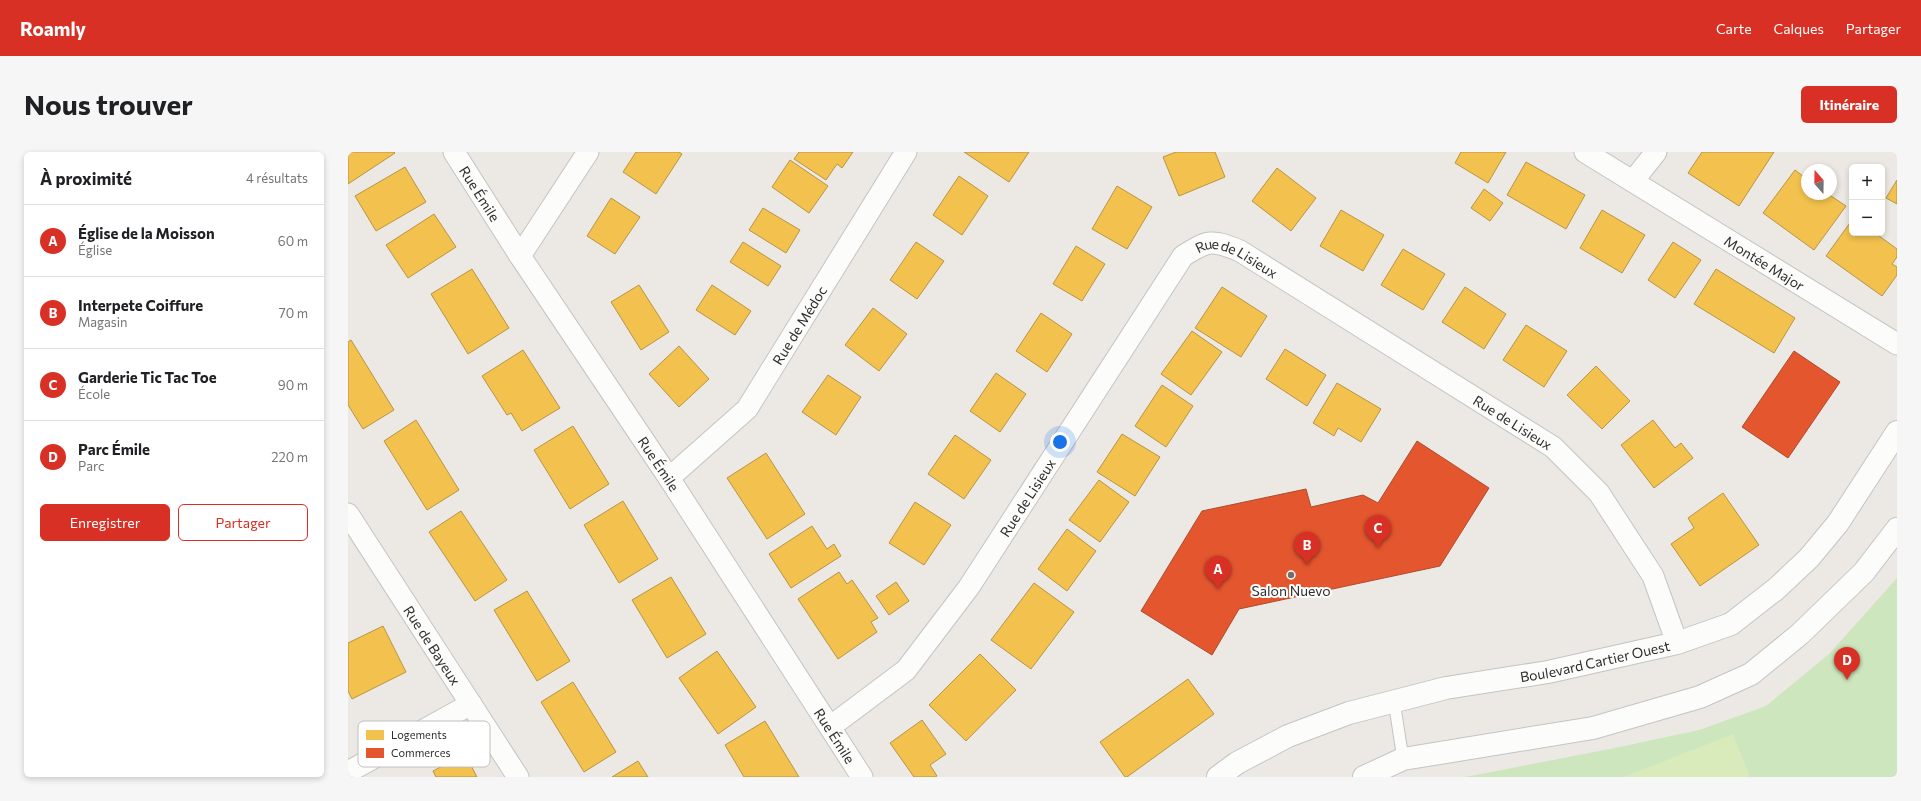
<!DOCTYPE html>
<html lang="fr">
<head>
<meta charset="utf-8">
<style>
	body { margin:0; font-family:Commissioner,sans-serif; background:#f6f6f6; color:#202124 }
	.controls { position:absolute; right:12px; top:12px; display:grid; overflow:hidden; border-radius:6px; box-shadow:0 2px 6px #0003 }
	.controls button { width:36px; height:36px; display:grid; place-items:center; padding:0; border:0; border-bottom:1px solid #e0e0e0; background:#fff; color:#202124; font:20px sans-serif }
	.compass { position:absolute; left:1453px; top:12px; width:36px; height:36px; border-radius:50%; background:#fff; box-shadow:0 2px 6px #0003; rotate:340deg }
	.you { position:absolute; left:712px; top:290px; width:14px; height:14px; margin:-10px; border:3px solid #fff; border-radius:50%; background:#1a73e8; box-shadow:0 0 0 6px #1a73e833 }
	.badge { display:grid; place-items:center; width:26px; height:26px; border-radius:50%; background:#d93025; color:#fff; font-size:13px; font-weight:700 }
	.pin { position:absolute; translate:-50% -33px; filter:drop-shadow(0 1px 2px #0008) }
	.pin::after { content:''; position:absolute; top:21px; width:14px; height:12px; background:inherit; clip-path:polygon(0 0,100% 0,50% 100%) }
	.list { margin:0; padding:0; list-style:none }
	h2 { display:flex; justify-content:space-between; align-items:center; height:52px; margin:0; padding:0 16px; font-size:17px }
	h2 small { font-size:13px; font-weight:400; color:#757577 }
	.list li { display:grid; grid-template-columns:26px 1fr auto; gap:12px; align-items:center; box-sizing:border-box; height:72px; padding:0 16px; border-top:1px solid #e0e0e0 }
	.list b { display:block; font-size:15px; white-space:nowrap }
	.list p { margin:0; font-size:13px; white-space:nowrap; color:#757577 }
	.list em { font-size:13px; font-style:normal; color:#757577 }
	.actions { display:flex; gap:8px; padding:12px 16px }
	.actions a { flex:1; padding:9px 0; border:1px solid #d93025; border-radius:6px; text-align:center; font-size:14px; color:#d93025 }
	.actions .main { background:#d93025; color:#fff }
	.map { position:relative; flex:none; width:1549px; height:625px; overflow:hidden; border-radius:6px }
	header { display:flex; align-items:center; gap:24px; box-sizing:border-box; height:56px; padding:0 20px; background:#d93025; color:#fff }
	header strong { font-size:19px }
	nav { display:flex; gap:22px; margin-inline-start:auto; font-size:14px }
	.intro { display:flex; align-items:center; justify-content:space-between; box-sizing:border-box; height:96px; padding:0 24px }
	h1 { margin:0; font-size:28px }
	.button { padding:10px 18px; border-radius:6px; background:#d93025; color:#fff; font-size:14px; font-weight:700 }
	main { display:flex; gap:24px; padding:0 24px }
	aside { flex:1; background:#fff; border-radius:6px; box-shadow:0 2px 6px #0003 }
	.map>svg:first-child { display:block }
</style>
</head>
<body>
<header>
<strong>Roamly</strong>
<nav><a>Carte</a><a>Calques</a><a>Partager</a></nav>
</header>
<div class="intro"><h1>Nous trouver</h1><a class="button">Itinéraire</a></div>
<main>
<aside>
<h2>À proximité<small>4 résultats</small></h2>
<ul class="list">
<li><span class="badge">A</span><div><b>Église de la Moisson</b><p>Église</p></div><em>60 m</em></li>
<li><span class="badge">B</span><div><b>Interpete Coiffure</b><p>Magasin</p></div><em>70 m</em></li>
<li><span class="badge">C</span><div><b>Garderie Tic Tac Toe</b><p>École</p></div><em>90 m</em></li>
<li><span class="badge">D</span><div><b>Parc Émile</b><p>Parc</p></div><em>220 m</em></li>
</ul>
<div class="actions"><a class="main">Enregistrer</a><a>Partager</a></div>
</aside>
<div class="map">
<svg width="1549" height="625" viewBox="0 0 1549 625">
	<rect width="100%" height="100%" fill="#ece8e4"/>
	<path fill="#cee6be" d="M1549,426v199h-432l150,-29 84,-18 67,-24 63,-52z"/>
	<path fill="#d9eabb" d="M1385,582l17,43h-126z"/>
	<path fill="#f2c14e" stroke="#b79544" d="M0,0h46l1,1 -47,31z
		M288,0h43l3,2 -26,40 -33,-22z
		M451,0h54l-11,16 -5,-4 -11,16 -32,-21z
		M616,0h65l-20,30z
		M828,0h39l10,25 -46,19 -16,-39z
		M1113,0h45l-18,31 -33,-20z
		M1354,0h72l-35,54 -51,-33z
		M442,8l38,26 -19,27 -37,-26z
		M1178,10l59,33 -19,34 -59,-34z
		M57,15l21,35 -50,29 -21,-35z
		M929,16l39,30 -25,33 -39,-30z
		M1447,18l12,9v15h21l18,12 -32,44 -51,-37z
		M611,24l29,20 -26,39 -29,-20z
		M1549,28v24l-11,-6z
		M769,34l35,21 -25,42 -35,-20z
		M1136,37l19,14 -13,18 -19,-13z
		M263,46l29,19 -25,37 -28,-18z
		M415,56l37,22 -14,23 -37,-23z
		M993,58l43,25 -21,36 -43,-25z
		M1254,58l43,25 -23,38 -42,-25z
		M86,62l22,33 -48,31 -22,-33z
		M1504,68v13h23l22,16v8l-5,7 5,3v8l-15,21 -56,-40z
		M395,90l38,24 -13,20 -38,-24z
		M568,90l28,19 -27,38 -27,-19z
		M1325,90l28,18 -26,38 -27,-18z
		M728,94l29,18 -23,37 -29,-17z
		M1055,97l42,25 -22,36 -42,-25z
		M124,117l37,59 -41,26 -37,-60z
		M1368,117l79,49 -21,35 -80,-49z
		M291,133l30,47 -28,18 -30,-48z
		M364,133l39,26 -16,24 -39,-25z
		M874,135l45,29 -26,41 -46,-29z
		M1117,135l41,27 -22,35 -42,-27z
		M525,156l34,26 -28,37 -34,-26z
		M693,161l31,21 -25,38 -31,-21z
		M1178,173l41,26 -23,36 -41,-27z
		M844,179l30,21 -31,43 -30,-21z
		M3,188l43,70 -31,19 -15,-24v-63z
		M331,194l30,33 -30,28 -30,-33z
		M937,197l41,26 -19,31 -41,-27z
		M175,198l37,58 -38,23 -11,-18 -4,2 -25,-39z
		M1248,214l34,35 -28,28 -35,-34z
		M648,221l30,21 -26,38 -30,-21z
		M480,223l33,22 -25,38 -34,-23z
		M989,231l44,26 -20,33 -23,-14 -4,8 -21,-13z
		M814,233l31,21 -27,41 -31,-21z
		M68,268l43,70 -32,20 -43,-69z
		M1305,268l22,28 6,-5 12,15 -39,30 -33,-43z
		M225,274l36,58 -39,25 -36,-59z
		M774,282l38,23 -25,39 -38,-24z
		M607,283l36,25 -27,39 -36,-25z
		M418,301l39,61 -38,25 -40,-61z
		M751,328l30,22 -29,40 -31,-22z
		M1375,341l36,52 -59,41 -29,-42 23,-16 -6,-10z
		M275,349l35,58 -39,24 -35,-58z
		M567,350l36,23 -27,40 -35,-22z
		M113,359l46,69 -32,21 -46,-69z
		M464,374l15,23 7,-5 7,12 -50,32 -22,-34z
		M719,377l29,22 -29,40 -29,-22z
		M491,420l8,12 5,-4 26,38 -7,4 6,10 -39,27 -40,-60z
		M323,425l35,57 -39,24 -35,-58z
		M548,430l13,19 -20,14 -13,-19z
		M686,431l40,29 -43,57 -40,-29z
		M179,439l43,70 -33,20 -43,-71z
		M35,474l23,46 -54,27 -4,-8v-48z
		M369,499l39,56 -38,27 -39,-56z
		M632,502l36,36 -50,51 -37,-36z
		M840,527l26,35 -87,63h-2l-25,-35z
		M225,530l43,70 -32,20 -43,-70z
		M574,568l24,34 -16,11 7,11 -2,1h-21l-24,-34z
		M417,569l34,56h-55l-19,-32z
		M117,602l12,23h-41l-3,-6z
		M290,609l10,16h-36z"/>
	<path fill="#e4572e" stroke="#ad4b2e" d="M1446,199l46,31 -52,76 -46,-31z
		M1069,289l72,47 -49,78 -201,43 -27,46 -71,-44 61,-100 104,-22 5,18 52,-12 15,8z"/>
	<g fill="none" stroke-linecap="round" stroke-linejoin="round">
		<g stroke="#c5c4c5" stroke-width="13">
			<path id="lane" d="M1046,549l9,58"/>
		</g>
		<g stroke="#c5c4c5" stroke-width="23">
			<g id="street">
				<path id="s1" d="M106,0l66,104 149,222 193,299"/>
				<path id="s2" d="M1237,0l312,192"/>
				<path d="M1285,29l23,-29"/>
				<path d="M172,104l68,-104"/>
				<path id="s3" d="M321,326l78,-69 159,-257"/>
				<path id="s4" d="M0,362l170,263"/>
				<path id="s5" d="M482,575l76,-57 63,-83 214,-331c25,-16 29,-17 57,-5l313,196 46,46 54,83 24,67"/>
				<path d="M0,620l123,-68"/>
			</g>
		</g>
		<g stroke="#c5c4c5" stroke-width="24">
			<g id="secondary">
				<path id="s6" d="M870,625l19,-14 51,-27 61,-23 97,-25 102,-16 129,-29 54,-19 45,-35 33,-31 29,-35 59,-91"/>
				<path d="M1016,625l39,-18 190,-31 107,-31 51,-23 49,-40 64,-62 33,-43"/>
			</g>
		</g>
		<use href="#lane" stroke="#fcfcfb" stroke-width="11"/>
		<use href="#street" stroke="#fcfcfb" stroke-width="21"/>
		<use href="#secondary" stroke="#fcfcfb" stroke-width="22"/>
	</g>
	<circle fill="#706f6e" stroke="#fff" stroke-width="1.5" cx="943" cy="423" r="4"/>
	<g text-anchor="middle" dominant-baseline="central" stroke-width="4" stroke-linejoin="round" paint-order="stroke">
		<g font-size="14" fill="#2e2e2e" stroke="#fff">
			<text stroke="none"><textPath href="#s1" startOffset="49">Rue Émile</textPath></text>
			<text stroke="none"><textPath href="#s2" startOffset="211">Montée Major</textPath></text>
			<text stroke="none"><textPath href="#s5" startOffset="653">Rue de Lisieux</textPath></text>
			<text stroke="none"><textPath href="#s3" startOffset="203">Rue de Médoc</textPath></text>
			<text stroke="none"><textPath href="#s5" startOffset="977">Rue de Lisieux</textPath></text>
			<text stroke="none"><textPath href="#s1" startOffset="373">Rue Émile</textPath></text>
			<text stroke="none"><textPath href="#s5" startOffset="306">Rue de Lisieux</textPath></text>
			<text stroke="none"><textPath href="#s4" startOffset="156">Rue de Bayeux</textPath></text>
			<text stroke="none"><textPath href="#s6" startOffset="398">Boulevard Cartier Ouest</textPath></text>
			<text stroke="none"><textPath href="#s1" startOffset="697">Rue Émile</textPath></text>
		</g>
		<g font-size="14" fill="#2e2e2e" stroke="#fff">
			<text x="943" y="438">Salon Nuevo</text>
		</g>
	</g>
	<rect x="10" y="569" width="132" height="46" rx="6" fill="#fff" stroke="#c0c0c0" stroke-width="1"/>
	<rect x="18" y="578" width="18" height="10" fill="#f2c14e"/>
	<rect x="18" y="596" width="18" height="10" fill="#e4572e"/>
	<g font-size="11" fill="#2e2e2e">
		<text x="43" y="587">Logements</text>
		<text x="43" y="605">Commerces</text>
	</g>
</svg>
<div class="controls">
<button>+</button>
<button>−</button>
</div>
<svg class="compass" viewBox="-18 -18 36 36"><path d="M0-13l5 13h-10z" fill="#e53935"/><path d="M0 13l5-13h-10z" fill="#757577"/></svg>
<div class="you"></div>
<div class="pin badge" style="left:870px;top:437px">A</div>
<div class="pin badge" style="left:959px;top:413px">B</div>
<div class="pin badge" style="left:1030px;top:396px">C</div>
<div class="pin badge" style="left:1499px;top:528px">D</div>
</div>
</main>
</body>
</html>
